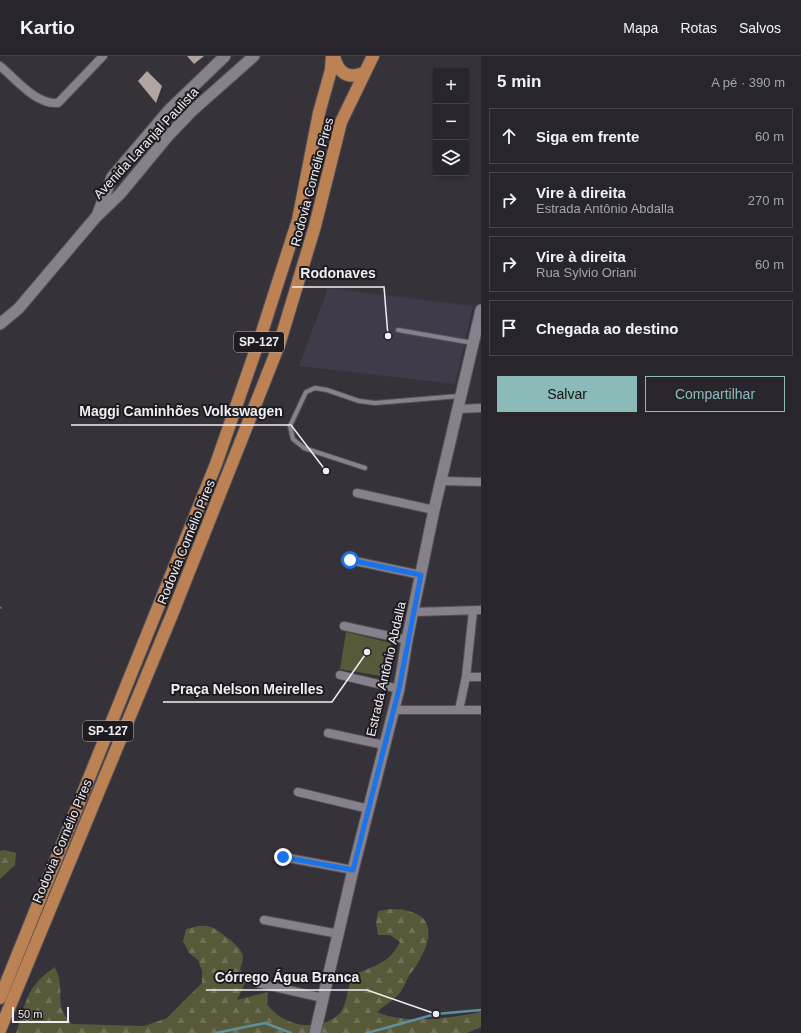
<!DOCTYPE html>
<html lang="pt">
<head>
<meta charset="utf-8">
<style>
	body { margin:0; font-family:Arial,sans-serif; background:#302e34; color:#f1f3f6 }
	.controls { position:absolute; right:12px; top:12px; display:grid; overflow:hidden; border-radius:0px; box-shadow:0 2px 6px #0003 }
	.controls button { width:36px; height:36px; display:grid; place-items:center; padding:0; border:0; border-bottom:1px solid #444348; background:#28262c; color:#f1f3f6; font:20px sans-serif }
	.scale { position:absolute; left:12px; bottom:10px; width:57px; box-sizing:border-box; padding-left:4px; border:2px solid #f1eef3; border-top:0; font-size:11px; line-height:14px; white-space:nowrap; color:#f1eef3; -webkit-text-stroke:3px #1d1b1f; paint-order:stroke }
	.stop { position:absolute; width:12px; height:12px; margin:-9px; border:3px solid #1a73e8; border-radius:50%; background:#fff }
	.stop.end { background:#1a73e8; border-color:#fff; box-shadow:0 1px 4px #0008 }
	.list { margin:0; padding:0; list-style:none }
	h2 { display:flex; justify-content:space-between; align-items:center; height:52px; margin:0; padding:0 16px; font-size:17px }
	h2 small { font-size:13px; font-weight:400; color:#a5a5a9 }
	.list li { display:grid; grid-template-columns:26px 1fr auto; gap:12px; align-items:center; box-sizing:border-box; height:56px; margin:0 8px 8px; padding:0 8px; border:1px solid #444348; border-radius:0px }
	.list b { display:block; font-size:15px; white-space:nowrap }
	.list p { margin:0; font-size:13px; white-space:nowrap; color:#a5a5a9 }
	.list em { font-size:13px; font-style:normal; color:#a5a5a9 }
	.actions { display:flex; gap:8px; padding:12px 16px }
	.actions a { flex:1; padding:9px 0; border:1px solid #8bbbb9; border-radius:0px; text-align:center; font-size:14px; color:#8bbbb9 }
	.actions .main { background:#8bbbb9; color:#111 }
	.icon { flex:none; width:22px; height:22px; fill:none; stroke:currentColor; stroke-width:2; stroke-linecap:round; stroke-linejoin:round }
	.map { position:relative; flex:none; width:481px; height:977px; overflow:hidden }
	header { display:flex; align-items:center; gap:24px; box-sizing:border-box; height:56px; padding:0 20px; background:#28262c; border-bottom:1px solid #444348 }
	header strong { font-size:19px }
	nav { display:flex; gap:22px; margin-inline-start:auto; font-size:14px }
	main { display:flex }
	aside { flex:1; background:#28262c }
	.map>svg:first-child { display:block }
</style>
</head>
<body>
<header>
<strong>Kartio</strong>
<nav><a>Mapa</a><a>Rotas</a><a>Salvos</a></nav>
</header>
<main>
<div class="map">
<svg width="481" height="977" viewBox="0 0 481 977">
	<defs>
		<pattern id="forest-firs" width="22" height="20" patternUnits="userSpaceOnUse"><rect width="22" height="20" fill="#575939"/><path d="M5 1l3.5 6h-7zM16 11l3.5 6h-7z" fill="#707156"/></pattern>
	</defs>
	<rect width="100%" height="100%" fill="#36323a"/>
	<path fill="#413a48" d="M328,232l145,18 -18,78 -156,-18z"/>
	<path fill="url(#forest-firs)" d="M4,794l12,3 -1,12 -15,14v-28z
		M391,853c54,1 40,37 18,67 -4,7 -6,15 -13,21 -6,6 -13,9 -19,15 30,13 73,6 104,0v15l-14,6h-451c10,-30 10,-47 39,-66 1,4 4,8 4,12 4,20 -4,28 13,45l72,2 23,-8 35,-35v-12l-4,-11 -9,-7 -6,-12 3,-12c23,-7 27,-3 44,11 6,5 12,9 13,17 0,4 -2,9 -3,12l7,10 -10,21 31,-8 -1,12c17,24 54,29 74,8 6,-10 7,-25 11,-36 21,-11 37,-11 48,-34l-10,-7h-12l-2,-12 2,-12z"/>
	<path fill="#575939" d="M346,576l45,11 1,18 -6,16 -46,-8z"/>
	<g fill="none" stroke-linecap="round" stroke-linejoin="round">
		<path stroke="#5e90a0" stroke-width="2.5" d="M216,977l49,-10 26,10
			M367,977l69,-19 45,-4"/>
	</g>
	<path fill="#b1a5a2" d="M187,0h17l-10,8z
		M147,15l15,15 -6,17 -18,-22z"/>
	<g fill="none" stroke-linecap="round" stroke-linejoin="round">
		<g stroke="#555158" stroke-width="6">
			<path id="lane" d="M398,274l75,13
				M365,412l-61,-20 -11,-9 -3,-13 16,-34 9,-4 12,2 32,11 16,2 84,-7"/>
		</g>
		<g stroke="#555158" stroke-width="10">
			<path id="street" d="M0,10c16,13 36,39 58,37l45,-47
				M458,353l23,-1
				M442,425l39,1
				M357,437l77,17
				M350,504l71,15
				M414,556l67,-2
				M344,570l63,14
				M340,619l59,14
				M466,621h15
				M393,654h88
				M459,654l7,-33 7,-66
				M328,677l56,12
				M298,736l71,17
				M283,801l70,13
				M264,864l75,14
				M257,927l66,15"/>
		</g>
		<g stroke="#555158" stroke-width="13">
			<path id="secondary" d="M98,157l14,-36 57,-67 56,-54
				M0,268l19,-16 77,-91 24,-23 48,-58 24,-25 62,-55
				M315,977l38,-163 46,-181 8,-49 27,-130 47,-200"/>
		</g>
		<g stroke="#555158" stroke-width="14">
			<path id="primary" d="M334,0c4,16 13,24 29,17
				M0,942l216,-534 46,-132 36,-112 21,-107 12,-43 1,-14
				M0,974l171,-413 108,-272 36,-119 26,-104 32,-66"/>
		</g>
		<path stroke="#77737a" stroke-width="1.5" stroke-dasharray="2 2" stroke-linecap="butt" d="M0,551l2,2"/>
		<use href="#lane" stroke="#86818b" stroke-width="4"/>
		<use href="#street" stroke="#86818b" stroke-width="8"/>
		<use href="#secondary" stroke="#86818b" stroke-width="11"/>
		<use href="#primary" stroke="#bc8253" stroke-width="12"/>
	</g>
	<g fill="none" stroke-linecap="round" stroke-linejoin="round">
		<path stroke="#1a73e8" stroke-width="5" d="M283,801l70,13 46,-181 22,-114 -71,-15"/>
	</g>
	<g text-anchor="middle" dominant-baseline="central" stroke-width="4" stroke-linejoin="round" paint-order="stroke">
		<g fill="#1d1b1f" stroke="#b1afb3" stroke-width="1">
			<rect x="234" y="276" width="50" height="20" rx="3"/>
			<rect x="83" y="665" width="50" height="20" rx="3"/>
		</g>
		<g font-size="12" font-weight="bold" fill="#f1eef3">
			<text x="259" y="286">SP-127</text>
			<text x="108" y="675">SP-127</text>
		</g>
		<g font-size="13" fill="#f1eef3" stroke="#1d1b1f">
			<text transform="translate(146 87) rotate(-47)">Avenida Laranjal Paulista</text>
			<text transform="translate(312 126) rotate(-75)">Rodovia Cornélio Pires</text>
			<text transform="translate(186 486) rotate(-68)">Rodovia Cornélio Pires</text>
			<text transform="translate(386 613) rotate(-77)">Estrada Antônio Abdalla</text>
			<text transform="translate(62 785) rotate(-67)">Rodovia Cornélio Pires</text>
		</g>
	</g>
	<path fill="none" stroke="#f1eef3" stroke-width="1.5" d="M388 280L384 231H292M326 415L291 369H71M367 596L332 646H163M436 958L367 934H206"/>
	<g fill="#f1eef3" stroke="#1d1b1f" stroke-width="1.5">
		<circle cx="388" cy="280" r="4"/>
		<circle cx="326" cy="415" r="4"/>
		<circle cx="367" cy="596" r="4"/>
		<circle cx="436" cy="958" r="4"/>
	</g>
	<g font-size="14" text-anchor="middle" font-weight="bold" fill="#f1eef3" stroke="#1d1b1f" stroke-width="4" stroke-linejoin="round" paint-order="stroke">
		<text x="338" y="222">Rodonaves</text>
		<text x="181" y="360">Maggi Caminhões Volkswagen</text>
		<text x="247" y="638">Praça Nelson Meirelles</text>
		<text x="287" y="926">Córrego Água Branca</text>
	</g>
</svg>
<div class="controls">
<button>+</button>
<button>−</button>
<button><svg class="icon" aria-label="layers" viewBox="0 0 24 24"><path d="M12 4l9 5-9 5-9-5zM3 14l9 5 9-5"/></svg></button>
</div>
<div class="scale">50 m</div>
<div class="stop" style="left:350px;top:504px"></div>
<div class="stop end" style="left:283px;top:801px"></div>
</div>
<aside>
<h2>5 min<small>A pé · 390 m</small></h2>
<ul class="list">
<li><svg class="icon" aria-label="ahead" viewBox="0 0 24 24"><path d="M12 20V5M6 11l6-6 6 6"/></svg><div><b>Siga em frente</b></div><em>60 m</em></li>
<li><svg class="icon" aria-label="right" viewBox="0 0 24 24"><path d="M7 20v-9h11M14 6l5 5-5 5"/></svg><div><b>Vire à direita</b><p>Estrada Antônio Abdalla</p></div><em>270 m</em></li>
<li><svg class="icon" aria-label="right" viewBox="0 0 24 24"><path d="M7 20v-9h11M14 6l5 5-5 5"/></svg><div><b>Vire à direita</b><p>Rua Sylvio Oriani</p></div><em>60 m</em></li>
<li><svg class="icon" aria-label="arrive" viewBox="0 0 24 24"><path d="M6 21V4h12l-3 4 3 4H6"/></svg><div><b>Chegada ao destino</b></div></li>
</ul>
<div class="actions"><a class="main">Salvar</a><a>Compartilhar</a></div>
</aside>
</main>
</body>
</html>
